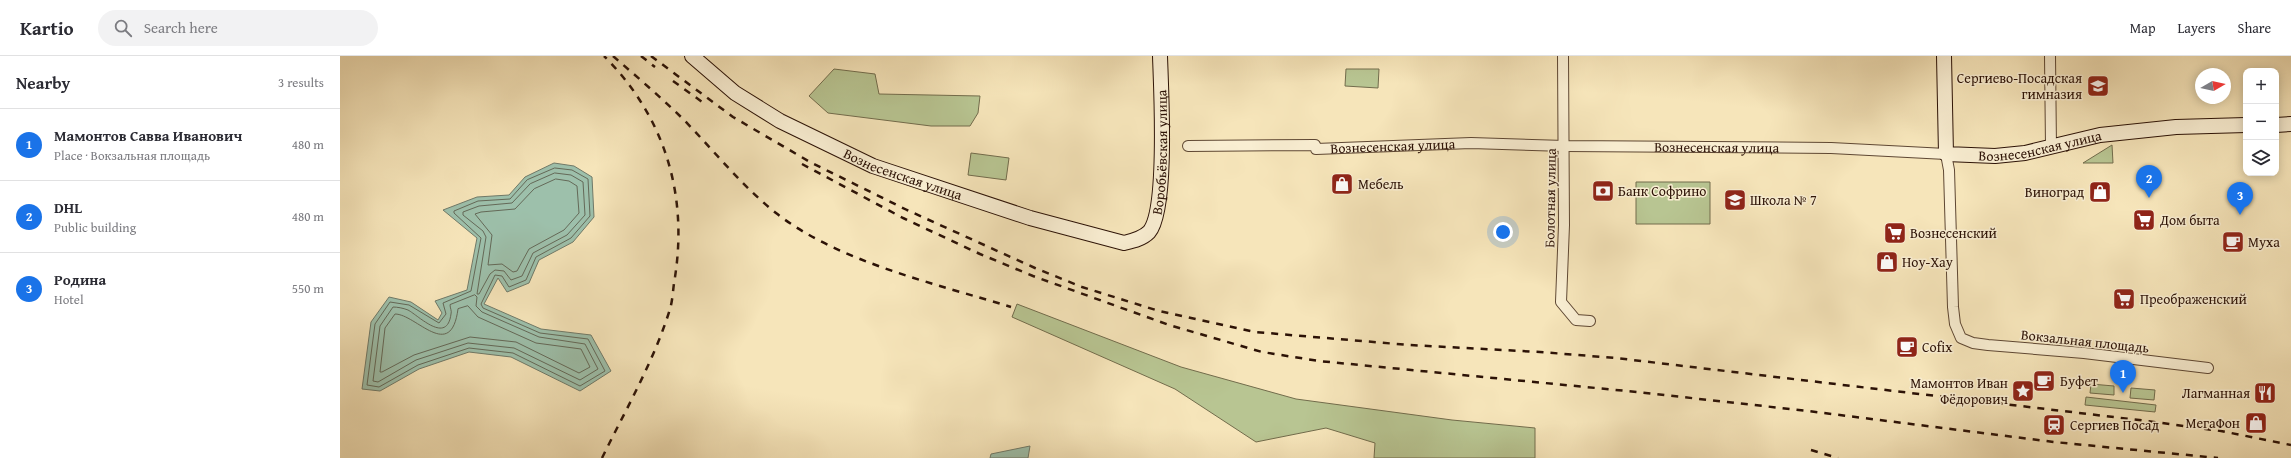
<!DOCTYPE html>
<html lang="en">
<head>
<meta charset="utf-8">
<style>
	body { margin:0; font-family:"Gentium Book Plus",serif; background:#f2f2f3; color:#2b2b33 }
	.controls { position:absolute; right:12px; top:12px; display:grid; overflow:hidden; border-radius:8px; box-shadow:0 2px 10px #0003 }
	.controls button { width:36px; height:36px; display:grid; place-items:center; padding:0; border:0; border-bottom:1px solid #e1e1e2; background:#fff; color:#2b2b33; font:20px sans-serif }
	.compass { position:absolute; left:1855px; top:12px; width:36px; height:36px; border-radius:50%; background:#fff; box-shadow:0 2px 10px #0003; rotate:81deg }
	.you { position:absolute; left:1163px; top:176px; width:14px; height:14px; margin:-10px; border:3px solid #fff; border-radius:50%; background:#1a73e8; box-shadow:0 0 0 6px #1a73e833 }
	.badge { display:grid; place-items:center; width:26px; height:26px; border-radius:50%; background:#1a73e8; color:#fff; font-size:13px; font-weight:700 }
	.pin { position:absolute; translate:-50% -33px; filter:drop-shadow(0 1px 2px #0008) }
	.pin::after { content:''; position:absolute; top:21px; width:14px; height:12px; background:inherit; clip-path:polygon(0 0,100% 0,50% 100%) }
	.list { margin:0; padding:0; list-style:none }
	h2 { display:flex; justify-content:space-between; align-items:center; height:52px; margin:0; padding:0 16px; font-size:17px }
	h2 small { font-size:13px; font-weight:400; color:#7c7c81 }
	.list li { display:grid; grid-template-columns:26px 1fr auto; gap:12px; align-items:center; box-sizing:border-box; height:72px; padding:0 16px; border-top:1px solid #e1e1e2 }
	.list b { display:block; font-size:15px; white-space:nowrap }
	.list p { margin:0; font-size:13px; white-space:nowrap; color:#7c7c81 }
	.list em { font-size:13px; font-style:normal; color:#7c7c81 }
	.icon { flex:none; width:22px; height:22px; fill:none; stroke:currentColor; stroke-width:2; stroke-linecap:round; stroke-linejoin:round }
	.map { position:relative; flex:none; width:1951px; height:402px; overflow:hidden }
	header { display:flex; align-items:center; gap:24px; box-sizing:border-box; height:56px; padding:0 20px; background:#fff; border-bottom:1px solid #e1e1e2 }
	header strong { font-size:19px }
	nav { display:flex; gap:22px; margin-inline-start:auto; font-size:14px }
	.search { width:280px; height:36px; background:#f2f2f3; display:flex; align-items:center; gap:10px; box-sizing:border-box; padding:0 14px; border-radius:22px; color:#7c7c81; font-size:15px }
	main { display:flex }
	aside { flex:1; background:#fff }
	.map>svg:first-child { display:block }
</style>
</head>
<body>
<header>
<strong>Kartio</strong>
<div class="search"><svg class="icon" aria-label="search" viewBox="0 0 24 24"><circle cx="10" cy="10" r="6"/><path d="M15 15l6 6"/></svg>Search here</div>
<nav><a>Map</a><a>Layers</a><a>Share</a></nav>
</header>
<main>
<aside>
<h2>Nearby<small>3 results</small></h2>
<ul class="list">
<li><span class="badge">1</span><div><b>Мамонтов Савва Иванович</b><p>Place · Вокзальная площадь</p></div><em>480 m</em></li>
<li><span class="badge">2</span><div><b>DHL</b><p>Public building</p></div><em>480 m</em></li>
<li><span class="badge">3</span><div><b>Родина</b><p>Hotel</p></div><em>550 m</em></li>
</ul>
</aside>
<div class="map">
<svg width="1951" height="402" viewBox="0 0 1951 402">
	<rect width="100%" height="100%" fill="#f6e5ba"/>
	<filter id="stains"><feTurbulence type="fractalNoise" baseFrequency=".005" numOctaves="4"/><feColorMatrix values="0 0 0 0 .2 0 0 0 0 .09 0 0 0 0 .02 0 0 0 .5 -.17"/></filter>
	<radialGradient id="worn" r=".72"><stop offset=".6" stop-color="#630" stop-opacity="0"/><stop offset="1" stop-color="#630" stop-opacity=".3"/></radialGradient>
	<path fill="#b8c592" stroke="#726c4c" d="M494,13l41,5 4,20 101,2 -2,17 -8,13h-39l-103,-13 -19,-17z
		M1006,13h33l-1,19 -33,-2z
		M1772,89l1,18h-30z
		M631,97l38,5 -3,22 -38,-5z
		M1296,126h74v42h-74z
		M677,248l164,63 115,32 156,21 83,8v30h-161l1,-15 -49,-15 -70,14 -81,-53 -163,-72z
		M1751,328l23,2v9l-24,-2z
		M1791,332l24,2 -1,10 -24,-2z
		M1746,341l70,8 -1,7 -70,-7z"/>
	<path fill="#9dc0ab" stroke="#707a69" d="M214,107l20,3 18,11 2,40 -21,25 -34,18 -10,23 -22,9 -9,-14 -14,26 57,25 50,6 20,36 -31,20 -69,-34 -42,-5 -50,17 -39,22 -18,-2 9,-67 18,-25 22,5 27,18 4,-7 -7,-12 32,-11 10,-52 -34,-28 34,-13 32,-2 16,-18z
		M690,390l-2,12h-38l1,-4z"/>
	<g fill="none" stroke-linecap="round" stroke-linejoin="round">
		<path stroke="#646958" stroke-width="1" d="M215,112l17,2 16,9 2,37 -19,22 -35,19 -10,23 -17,7 -7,-11 -7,-1 -14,29 2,4 57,25 48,6 17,32 -25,15 -67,-33 -44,-5 -51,17 -39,22 -12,-2 8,-61 15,-22 19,3 30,18 7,-9 -3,-11 28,-12 10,-53 -27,-25v-2l24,-10 32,-2 17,-19z
			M215,117l16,2 12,7 2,33 -18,20 -34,18 -11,23 -11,4 -7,-9 -9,-1 -5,4 -11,20h-2l9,-57 -3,-6 -20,-16v-3l16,-6 33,-3 18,-19z
			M216,123l13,2 8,5 2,27 -15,17 -35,19 -12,22 -4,1 -11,-8 -14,1 4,-30 -17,-21 6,-2 34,-3 19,-20z
			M135,239l2,2 -1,9 6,6 57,25 46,7 13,25 -18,11 -66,-32 -46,-5 -52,17 -38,22 -5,-1 7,-55 13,-19c4,0 10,1 15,3 11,6 39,35 43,4 1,-3 -1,-6 -1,-9z
			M128,250l10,11 58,26 45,6 9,18 -11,6 -63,-31 -46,-5 -56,18 -32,17h-2l5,-44 10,-14c21,0 56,49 63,-5z"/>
		<g stroke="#5e4733" stroke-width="12">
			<g id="street">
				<path d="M1223,0l1,169 -3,77 15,18 14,1"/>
				<path d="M1710,0l1,91"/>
				<path id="s1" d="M848,90l127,-1 1,4 155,-6 94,3 266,2 115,6 3,16 4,137 2,17 6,14 12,5 15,2 96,8 124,15"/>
			</g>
		</g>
		<g stroke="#2c1206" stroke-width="16">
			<g id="secondary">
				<path id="s2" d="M352,0l43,37 45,28 93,45 157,52 94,25c8,-2 18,-4 25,-11 19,-22 12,-143 11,-176"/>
				<path id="s3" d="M1604,0l2,98 49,2 30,-3 75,-18 76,-8 70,-2"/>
				<path d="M1936,69l15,-1"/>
			</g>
		</g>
		<use href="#street" stroke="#f9eed2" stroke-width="10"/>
		<use href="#secondary" stroke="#f9eed2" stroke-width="14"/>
		<path stroke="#2c1206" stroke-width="2.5" stroke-dasharray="7 7" stroke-linecap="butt" d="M273,0c24,21 49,42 72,65 30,31 57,65 91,92 62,49 161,71 235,94
			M301,0l14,11
			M311,0l82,61 77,45 97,48 128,58 47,19 77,24 96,21 154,13 131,7 76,6 531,63 74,10 70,14
			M333,25l32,23
			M462,108l101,54 77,36 53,22 136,49 93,27 57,9 318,31 171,19 246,31 164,16
			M1471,394l27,8
			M262,402c24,-49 52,-97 68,-149 3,-10 3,-22 5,-32 13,-84 -11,-161 -71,-221"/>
	</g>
	<defs>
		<g id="school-square" transform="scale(1.15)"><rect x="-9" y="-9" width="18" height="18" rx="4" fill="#8f2418" stroke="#f9eed2"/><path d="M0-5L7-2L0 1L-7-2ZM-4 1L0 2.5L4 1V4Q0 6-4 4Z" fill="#fff"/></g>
		<g id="shop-square" transform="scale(1.15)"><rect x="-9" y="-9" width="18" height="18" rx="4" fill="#8f2418" stroke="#f9eed2"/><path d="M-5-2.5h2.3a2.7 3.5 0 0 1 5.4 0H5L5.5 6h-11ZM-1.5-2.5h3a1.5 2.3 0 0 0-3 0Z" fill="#fff"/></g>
		<g id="bank-square" transform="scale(1.15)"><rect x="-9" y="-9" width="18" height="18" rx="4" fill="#8f2418" stroke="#f9eed2"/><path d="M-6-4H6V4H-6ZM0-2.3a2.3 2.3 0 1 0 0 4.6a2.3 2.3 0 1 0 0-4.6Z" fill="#fff"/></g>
		<g id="supermarket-square" transform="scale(1.15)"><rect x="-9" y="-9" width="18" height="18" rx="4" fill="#8f2418" stroke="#f9eed2"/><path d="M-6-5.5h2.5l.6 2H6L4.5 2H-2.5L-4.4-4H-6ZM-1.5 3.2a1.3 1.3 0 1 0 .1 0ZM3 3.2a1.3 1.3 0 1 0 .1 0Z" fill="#fff"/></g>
		<g id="cafe-square" transform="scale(1.15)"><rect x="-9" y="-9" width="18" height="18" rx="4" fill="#8f2418" stroke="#f9eed2"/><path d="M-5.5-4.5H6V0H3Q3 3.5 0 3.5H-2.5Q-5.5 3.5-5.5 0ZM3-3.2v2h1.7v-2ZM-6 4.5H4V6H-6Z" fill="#fff"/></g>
		<g id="sight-square" transform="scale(1.15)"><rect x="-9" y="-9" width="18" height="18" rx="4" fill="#8f2418" stroke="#f9eed2"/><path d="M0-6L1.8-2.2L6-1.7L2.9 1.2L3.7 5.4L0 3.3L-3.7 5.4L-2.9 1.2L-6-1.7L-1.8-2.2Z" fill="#fff"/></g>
		<g id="restaurant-square" transform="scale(1.15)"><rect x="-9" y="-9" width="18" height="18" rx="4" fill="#8f2418" stroke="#f9eed2"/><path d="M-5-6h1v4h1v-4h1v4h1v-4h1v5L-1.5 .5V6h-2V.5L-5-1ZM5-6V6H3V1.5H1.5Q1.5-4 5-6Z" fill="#fff"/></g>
		<g id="station-square" transform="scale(1.15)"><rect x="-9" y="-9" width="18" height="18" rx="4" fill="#8f2418" stroke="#f9eed2"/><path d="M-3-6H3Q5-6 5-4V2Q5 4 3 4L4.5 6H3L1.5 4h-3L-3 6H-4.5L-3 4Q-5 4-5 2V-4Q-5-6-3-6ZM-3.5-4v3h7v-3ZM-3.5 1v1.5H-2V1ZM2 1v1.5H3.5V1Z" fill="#fff"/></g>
	</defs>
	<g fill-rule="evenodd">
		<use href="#school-square" x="1758" y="30"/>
		<use href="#shop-square" x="1002" y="128"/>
		<use href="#bank-square" x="1263" y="135"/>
		<use href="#shop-square" x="1760" y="136"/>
		<use href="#school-square" x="1395" y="144"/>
		<use href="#supermarket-square" x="1804" y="164"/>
		<use href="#supermarket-square" x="1555" y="177"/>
		<use href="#cafe-square" x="1893" y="186"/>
		<use href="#shop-square" x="1547" y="206"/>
		<use href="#supermarket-square" x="1784" y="243"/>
		<use href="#cafe-square" x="1567" y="291"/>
		<use href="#cafe-square" x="1704" y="325"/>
		<use href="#sight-square" x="1683" y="335"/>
		<use href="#restaurant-square" x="1925" y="337"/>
		<use href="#shop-square" x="1916" y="367"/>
		<use href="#station-square" x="1714" y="369"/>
	</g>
	<g text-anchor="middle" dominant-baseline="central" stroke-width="3" stroke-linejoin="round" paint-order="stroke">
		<g font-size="14" fill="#2c1206" stroke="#f9eed2" text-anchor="start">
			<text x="1742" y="22" text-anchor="end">Сергиево-Посадская<tspan x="1742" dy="16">гимназия</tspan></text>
			<text x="1018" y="128">Мебель</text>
			<text x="1278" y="135">Банк Софрино</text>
			<text x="1744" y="136" text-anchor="end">Виноград</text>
			<text x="1410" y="144">Школа № 7</text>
			<text x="1820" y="164">Дом быта</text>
			<text x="1570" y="177">Вознесенский</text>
			<text x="1908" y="186">Муха</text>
			<text x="1562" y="206">Ноу-Хау</text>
			<text x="1800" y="243">Преображенский</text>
			<text x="1582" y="291">Cofix</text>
			<text x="1720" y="325">Буфет</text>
			<text x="1668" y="327" text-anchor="end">Мамонтов Иван<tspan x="1668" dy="16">Фёдорович</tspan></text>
			<text x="1910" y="337" text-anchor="end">Лагманная</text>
			<text x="1900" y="367" text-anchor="end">МегаФон</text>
			<text x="1730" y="369">Сергиев Посад</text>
		</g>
		<g font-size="14" fill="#2c1206" stroke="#f9eed2">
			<text stroke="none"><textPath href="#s3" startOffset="193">Вознесенская улица</textPath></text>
			<text stroke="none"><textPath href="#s1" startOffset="208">Вознесенская улица</textPath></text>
			<text stroke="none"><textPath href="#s1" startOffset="532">Вознесенская улица</textPath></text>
			<text stroke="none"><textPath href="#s2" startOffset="585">Воробьёвская улица</textPath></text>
			<text stroke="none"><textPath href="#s2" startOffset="244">Вознесенская улица</textPath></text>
			<text transform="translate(1210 142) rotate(-89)">Болотная улица</text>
			<text transform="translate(1745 285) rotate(6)">Вокзальная площадь</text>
		</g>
	</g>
	<rect width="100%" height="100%" filter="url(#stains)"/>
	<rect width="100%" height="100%" fill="url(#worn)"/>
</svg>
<div class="controls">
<button>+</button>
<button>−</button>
<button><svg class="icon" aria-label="layers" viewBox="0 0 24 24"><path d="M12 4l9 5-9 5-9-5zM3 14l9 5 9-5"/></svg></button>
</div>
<svg class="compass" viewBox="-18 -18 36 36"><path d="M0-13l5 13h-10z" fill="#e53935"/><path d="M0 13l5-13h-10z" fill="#7c7c81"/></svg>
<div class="you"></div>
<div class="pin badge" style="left:1783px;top:337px">1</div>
<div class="pin badge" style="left:1809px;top:142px">2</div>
<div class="pin badge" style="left:1900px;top:159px">3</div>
</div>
</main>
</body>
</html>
